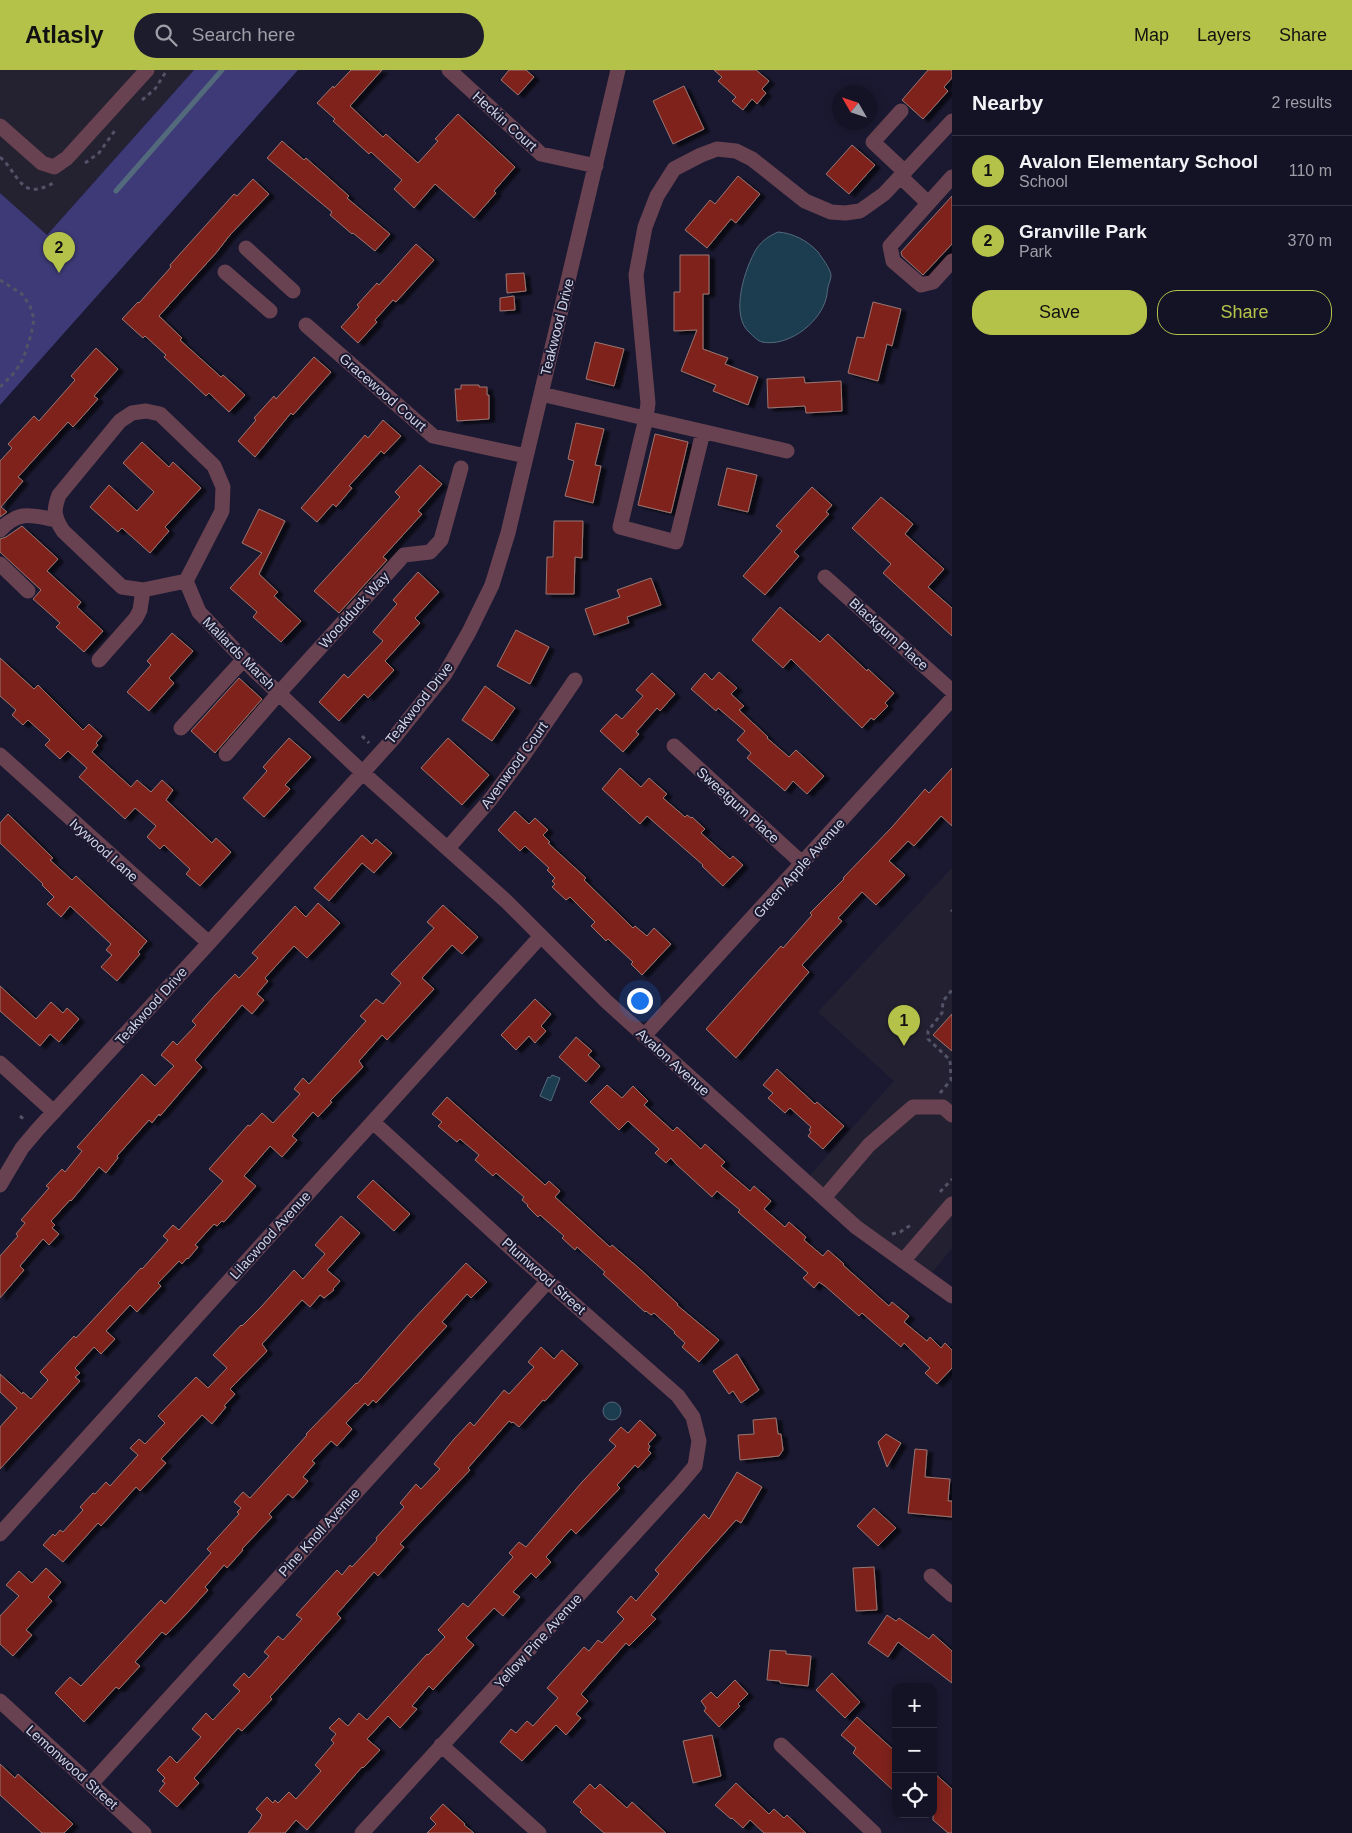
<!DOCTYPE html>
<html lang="en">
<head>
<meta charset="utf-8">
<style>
	body { margin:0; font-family:Arial,sans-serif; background:#1d1c2d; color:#f1f3f6 }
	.controls { position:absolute; right:15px; bottom:15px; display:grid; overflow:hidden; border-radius:10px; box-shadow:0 2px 12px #0003 }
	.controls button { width:45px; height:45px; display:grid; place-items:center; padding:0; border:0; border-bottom:1px solid #333242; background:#141325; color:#f1f3f6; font:25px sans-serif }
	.compass { position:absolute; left:832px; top:15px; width:45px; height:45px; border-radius:50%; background:#141325; box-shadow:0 2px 12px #0003; rotate:309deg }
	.you { position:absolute; left:639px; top:930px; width:18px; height:18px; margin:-12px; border:4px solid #fff; border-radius:50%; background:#1a73e8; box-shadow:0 0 0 8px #1a73e833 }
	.badge { display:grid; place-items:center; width:32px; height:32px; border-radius:50%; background:#b5c24a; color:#111; font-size:16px; font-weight:700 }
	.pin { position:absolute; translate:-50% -41px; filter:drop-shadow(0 1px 2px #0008) }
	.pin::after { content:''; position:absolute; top:26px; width:18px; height:15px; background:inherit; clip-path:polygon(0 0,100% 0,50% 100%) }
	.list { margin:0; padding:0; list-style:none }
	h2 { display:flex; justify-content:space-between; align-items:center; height:65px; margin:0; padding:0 20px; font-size:21px }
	h2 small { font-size:16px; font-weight:400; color:#9d9ea7 }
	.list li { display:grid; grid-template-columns:32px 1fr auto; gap:15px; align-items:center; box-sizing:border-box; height:70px; padding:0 20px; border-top:1px solid #333242 }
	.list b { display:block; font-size:19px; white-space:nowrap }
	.list p { margin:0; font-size:16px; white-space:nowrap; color:#9d9ea7 }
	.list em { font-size:16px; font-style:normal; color:#9d9ea7 }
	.actions { display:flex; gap:10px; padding:15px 20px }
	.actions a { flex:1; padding:11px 0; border:1px solid #b5c24a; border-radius:20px; text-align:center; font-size:18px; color:#b5c24a }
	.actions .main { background:#b5c24a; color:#111 }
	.icon { flex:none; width:28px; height:28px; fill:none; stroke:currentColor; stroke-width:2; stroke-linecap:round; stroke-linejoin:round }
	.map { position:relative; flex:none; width:952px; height:1763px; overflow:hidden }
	header { display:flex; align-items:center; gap:30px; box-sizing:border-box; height:70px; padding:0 25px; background:#b5c24a; color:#111 }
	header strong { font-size:24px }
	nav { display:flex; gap:28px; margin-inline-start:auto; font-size:18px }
	.search { width:350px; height:45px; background:#1d1c2d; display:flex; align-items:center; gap:12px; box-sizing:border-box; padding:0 18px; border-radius:28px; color:#9d9ea7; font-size:19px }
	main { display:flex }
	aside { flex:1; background:#141325 }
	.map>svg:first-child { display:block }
</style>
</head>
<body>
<header>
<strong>Atlasly</strong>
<div class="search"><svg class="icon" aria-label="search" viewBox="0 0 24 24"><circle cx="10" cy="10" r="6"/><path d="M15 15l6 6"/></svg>Search here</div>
<nav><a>Map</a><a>Layers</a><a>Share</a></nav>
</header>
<main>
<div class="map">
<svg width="952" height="1763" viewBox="0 0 952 1763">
	<defs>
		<filter id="shadow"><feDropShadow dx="5.5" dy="3" stdDeviation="1" flood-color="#0009"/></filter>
	</defs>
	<rect width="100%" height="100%" fill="#1a1931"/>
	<path fill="#242131" d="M0,0h194l-147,165 -47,-42z"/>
	<path fill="#232131" d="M952,798v380l-24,29 -122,-97 88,-99 -76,-69z"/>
	<path fill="#3e3a77" d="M194,0h104l-298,335v-212l47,42z"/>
	<path fill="#1c3d50" stroke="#536a7c" d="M778,162c15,1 30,9 40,20 4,6 12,16 13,23 0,4 -2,8 -3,12 -1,5 -1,10 -3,15 -8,23 -38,45 -63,40 -4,-1 -9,-6 -12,-9 -21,-17 -5,-66 7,-85 6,-8 12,-12 21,-16z
		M552,1005l8,3 -9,23 -11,-5 8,-19 2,1z
		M603 1341a9 9 0 1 1 18 0a9 9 0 1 1-18 0Z"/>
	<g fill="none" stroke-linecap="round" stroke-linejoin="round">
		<path stroke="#536a7c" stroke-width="5" d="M116,121l106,-121"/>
	</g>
	<path fill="#7f221e" stroke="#9a7671" filter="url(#shadow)" d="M351,0h31l-32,36 33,31 3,-3 32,29 20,-22 -3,-2 23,-25 57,53 -21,24 2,2 -22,25 -39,-34 -21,24 -20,-19 8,-9 -31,-28 -2,2 -36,-33 2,-2 -18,-16 16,-17 1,2z
		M509,0h17l8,7 -16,18 -17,-15z
		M714,0h42l13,11 -7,8 4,4 -9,11 -5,-5 -9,11 -11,-9 4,-4 -18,-16 4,-4z
		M928,0h24v8l-8,9 4,4 -25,28 -21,-19z
		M684,16l20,43 -31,15 -20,-43z
		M282,71l22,19 2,-2 43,38 -2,2 43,36 -15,17 -22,-18 -1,1 -22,-19 2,-3 -65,-54z
		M852,75l23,20 -26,29 -23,-20z
		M738,106l22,18 -24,29 -5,-4 -24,29 -22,-18 25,-30 5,4z
		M253,109l16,15 -39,41 -14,18 -57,63 23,22 -2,2 41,37 2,-2 22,20 -16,17 -20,-19 -3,3 -42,-39 2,-2 -21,-19 -2,2 -21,-19 16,-17 1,1 32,-36 -1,-2 64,-71 3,2z
		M952,126v48l-29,31 -21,-19 -1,-4z
		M416,174l18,16 -38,42 -3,-2 -18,20 2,2 -19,21 -17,-16 18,-20 -2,-2 20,-22 2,2z
		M680,185h29v39h-6v55l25,9 -3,6 33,13 -10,28 -35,-14 3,-6 -35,-14 16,-41 -23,1v-39h6z
		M524,203l2,18 -19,2 -1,-19z
		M514,226l1,14 -15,1v-13z
		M873,232l28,7 -9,37 -5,-2 -9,37 -30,-8 9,-36 7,1z
		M595,272l29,7 -10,37 -28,-7z
		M96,278l22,21 -24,27 4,3 -25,28 -5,-5 -50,55 5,4 -22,26 6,5 -7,5v-56l12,-13 -4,-4 26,-28 5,5 36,-41 -4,-4z
		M314,287l17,15 -38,43 -2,-2 -36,44 -17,-16 18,-21 -2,-2 20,-22 2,3z
		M804,307l1,6 36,-2 1,30 -36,2 -1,-7 -37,2 -1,-29z
		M461,315h18v2h8v8h2v24l-32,2 -2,-32h6z
		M383,350l18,16 -17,18 -3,-3 -32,35 3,2 -16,19 -3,-3 -16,18 -16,-14 64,-73 3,3z
		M576,353l28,6 -9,36 6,1 -8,37 -28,-7 9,-35 -6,-2z
		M655,364l33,8 -17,71 -33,-8z
		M142,372l27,25 4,-5 28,26 -36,39 4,4 -19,22 -28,-25 -4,4 -28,-25 19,-22 28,26 17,-19 -31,-29z
		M420,395l22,19 -24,27 4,3 -39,43 4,3 -48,53 -25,-22 86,-94 -5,-5z
		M727,398l30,7 -9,37 -30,-7z
		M812,417l20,18 -6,7 3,2 -35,38 5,4 -34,39 -22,-19 39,-45 -6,-5z
		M881,427l32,27 -8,10 39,35 -16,18 24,21v28l-69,-63 8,-9 -39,-36z
		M259,439l26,12 -26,53 19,18 -4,4 27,25 -20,21 -28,-25 4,-5 -27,-24 32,-35 -20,-10z
		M554,451h29l-1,37 -7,-1 -1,37h-28l1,-37h6z
		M22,456l36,33 -11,12 34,31 -4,5 26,24 -19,21 -28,-25 4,-4 -27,-24 8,-9 -41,-38v-13l6,-2z
		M418,502l21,20 -24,26 5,5 -35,38 9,9 -26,28 -4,-4 -25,27 -20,-19 25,-28 4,4 35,-37 -10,-9 24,-28 -4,-4z
		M651,508l10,27 -34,12 2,6 -35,12 -9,-26 35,-12 -3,-7z
		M780,537l40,35 8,-8 39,37 1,-2 26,24 -9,10 3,3 -14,14 -3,-2 -9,10 -71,-69 -8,9 -31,-28z
		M516,560l33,17 -19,37 -33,-18z
		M172,563l21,18 -24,27 5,5 -25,28 -22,-19 24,-27 -4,-4z
		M0,588l34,31 4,-4 45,45 6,-6 13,12 -6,7 2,2 -6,7 39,35 6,-7 14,12 11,-12 11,10 -7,10 46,43 4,-5 15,14 -31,34 -14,-12 4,-5 -26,-24 -4,4 -13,-12 9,-11 -21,-18 -10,11 -46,-42 8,-9 -19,-17 -8,8 -15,-14 5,-5 -22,-20 -5,5 -11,-10 4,-5 -16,-14z
		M719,602l18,16 -6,6 13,12 -5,4 29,27 -1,1 22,19 7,-7 28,26 -17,18 -14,-13 -8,10 -38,-33 4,-5 -14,-13 8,-9 -27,-23 -2,3 -25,-22 14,-16 7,7z
		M652,603l23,21 -15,17 -3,-3 -21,24 3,2 -16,18 -23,-21 16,-17 6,5 21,-23 -7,-6z
		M239,608l23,21 -47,54 -24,-22z
		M485,616l30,22 -23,33 -30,-21z
		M289,668l22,19 -26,28 5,4 -26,28 -21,-19 24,-27 -4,-4z
		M448,668l41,37 -27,30 -41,-37z
		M620,698l21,19 8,-9 18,16 -4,4 22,19 2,-2 4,3 1,-1 13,12 -4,4 29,26 3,-3 10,9 -20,21 -21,-20 1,-1 -56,-49 -7,8 -38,-35z
		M952,698v58l-11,-10 -27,30 -6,-5 -19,20 16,14 -29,30 -14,-13 -24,26 4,3 -40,44 7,7 -73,86 -30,-29 75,-83 2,2 29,-33 -2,-2 34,-34 -1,-1 49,-51 33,-38 4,4z
		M515,741l14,13 6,-6 13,12 -5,5 7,7 -2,1 38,35 -2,2 49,48 2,-2 12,10 7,-8 17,16 -29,31 -11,-11 2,-2 -25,-23 -2,2 -15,-15 4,-4 -25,-25 -4,3 -14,-13 3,-3 -3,-3 3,-3 -8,-8 2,-2 -24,-22 -5,5 -22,-21z
		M8,744l45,44 -3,2 22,20 4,-4 71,65 -9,11 2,2 -23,27 -16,-14 11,-12 -6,-5 5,-6 -41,-38 -9,11 -14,-13 7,-7 -12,-12 1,-1 -43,-41v-20z
		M362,765l10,9 4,-5 16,14 -18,20 -12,-10 -33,38 -15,-13z
		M318,833l22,20 -33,35 -13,-12 -29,32 3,3 -11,13 7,6 -12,14 -10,-9 -47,55 7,7 -42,49 -1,-2 -7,9 -3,-3 -32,36 1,2 -12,15 -7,-6 -28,34 -1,-1 -19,21 4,4 -3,3 7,6 -10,11 -6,-6 -23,27 4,4 -24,28v-42l18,-20 -2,-2 9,-11 -4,-3 28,-32 -3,-2 16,-17 3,3 17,-21 -5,-4 65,-73 13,12 19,-20 -13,-11 12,-14 4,4 19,-20 -4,-4 23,-26 20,-21 4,4 19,-20 -6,-5 43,-47 11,11z
		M443,835l35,32 -16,17 -10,-9 -30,33 12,11 -47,51 -5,-5 -23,26 4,6 -33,34 2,1 -14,15 -5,-5 -21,24 5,4 -15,17 -12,-11 -26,30 12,10 -32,36 -2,-1 -5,5 -3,-2 -19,21 3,2 -10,12 -1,-1 -5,6 -3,-3 -21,22 3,3 -24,26 -7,-7 -24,26 9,8 -14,15 -7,-7 -19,21 5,5 -5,4 5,4 -80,88v-42l17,-19 -17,-16v-18l22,20 1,-2 8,7 17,-19 -8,-8 34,-36 2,2 65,-70 1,1 26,-29 -5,-4 10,-11 6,5 44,-49 -14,-12 39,-44 2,1 12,-13 11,10 27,-29 -6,-5 9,-11 6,6 57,-63 -6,-5 16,-17 7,5 18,-21 -10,-9 43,-46 -7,-6z
		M0,916l36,33 15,-17 12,11 4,-5 12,11 -20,23 -9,-8 -10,12 -40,-35z
		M535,929l16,15 -10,12 5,5 -11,12 -6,-7 -13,14 -15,-15z
		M952,944v37l-19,-16z
		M576,967l16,14 -4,4 12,11 -14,16 -27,-25z
		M777,999l38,35 2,-2 27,24 -21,23 -15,-13 3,-4 -2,-2 2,-3 -21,-19 -5,5 -17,-15 5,-5 -10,-8z
		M607,1015l15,13 11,-12 15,15 -4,4 29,26 4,-4 24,22 4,-5 20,18 -4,4 29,25 4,-5 17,15 -7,8 21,18 4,-5 17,15 -2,3 19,16 5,-6 16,14 -1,1 46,41 3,-4 17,14 -5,6 23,19 3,-4 11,11 4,-5 7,7v18l-15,16 -12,-11 5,-5 -26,-25 -3,4 -39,-34 -3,3 -34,-30 -6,-4 -5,6 -11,-10 5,-5 -70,-61 2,-2 -23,-19 -5,6 -36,-33 -5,-6 -5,5 -11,-10 4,-4 -31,-28 -9,9 -29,-28z
		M447,1027l98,88 4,-4 11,10 -5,6 55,50 2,-2 28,24 38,35 -1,1 42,35 -20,22 -17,-15 3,-4 -11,-10 1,-1 -21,-19 -3,2 -5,-4 -1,1 -42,-38 2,-2 -28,-25 -2,3 -13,-12 2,-2 -24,-21 -2,2 -11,-11 1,-1 -6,-5 2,-3 -28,-24 -3,3 -18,-16 4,-5 -19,-16 -3,3 -19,-16 4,-4 -10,-8z
		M373,1110l37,34 -16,17 -37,-34z
		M341,1146l19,17 -33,37 13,11 -7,8 1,1 -10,8 -4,-3 -10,12 -8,-7 -40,44 5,7 -37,38 5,5 -11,12 2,1 -14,17 -10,-9 -41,44 5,4 -26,28 -4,-4 -35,39 -3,-3 -35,39 -20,-17 10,-11 2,2 5,-6 3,2 20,-22 -3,-3 13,-14 2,1 11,-12 4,4 28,-31 -8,-7 9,-9 6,5 20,-21 -7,-7 38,-39 12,11 19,-20 -14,-13 28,-30 1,1 19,-19 33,-37 9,9 22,-25 -10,-9z
		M466,1193l21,19 -16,16 -4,-4 -25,28 5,4 -71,77 -3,-3 -5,6 -3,-3 -19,20 6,6 -15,17 -6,-5 -19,20 3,2 -12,14 5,4 -15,17 -5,-4 -19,20 3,3 -30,32 1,1 -16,18 -3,-3 -19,22 3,3 -19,21 -23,24 -4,-3 -27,30 5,4 -21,23 -3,-2 -32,35 -29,-29 15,-16 11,9 80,-86 4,4 46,-51 -4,-4 32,-35 -2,-2 4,-4 -7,-6 9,-10 7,6 57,-63 -1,-1 50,-51 1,1 53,-61z
		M541,1277l13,12 8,-9 16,14 -33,37 -2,-1 -24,27 -6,-5 -1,1 -3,-2 -41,47 2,2 -70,74 4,3 -26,29 -4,-4 -37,42 4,4 -71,79 2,2 -30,32 -4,-3 -44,50 5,5 -22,24 -18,-16 6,-8 -3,-2 3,-3 -8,-8 13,-14 7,7 24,-26 -9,-8 14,-16 7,7 27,-29 -7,-6 11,-12 5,5 20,-22 -5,-4 14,-16 5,4 19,-21 -6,-4 41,-45 5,5 8,-10 2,2 25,-27 -1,-2 28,-31 -4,-4 16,-19 5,5 19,-20 -6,-5 20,-25 16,-17 4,4 30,-36 5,4 25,-27 -6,-5z
		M737,1284l22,36 -18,13 -8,-12 -4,3 -16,-23z
		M776,1348l2,16h3l2,16 -4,6 -39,4 -2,-25 16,-1 -1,-14z
		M640,1350l16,15 -8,9 2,2 -2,4 3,3 -13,15 -3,-3 -18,20 3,3 -44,46 -5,-5 -25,28 5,5 -15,16 -5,-5 -18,19 7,5 -17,19 -9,-8 -28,30 8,7 -41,45 -4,-4 -17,20 5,3 -17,19 -12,-12 -21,23 13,11 -17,18 -1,-1 -55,63 -11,-10 -11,13h-37l13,-15h-1l2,-3 -6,-6 11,-12 6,6 2,-3 3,3 11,-11 7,7 25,-28 -6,-6 19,-22 -3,-3 5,-6 -7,-6 10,-10 9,8 11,-13 8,7 60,-66 1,1 17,-18 -7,-7 25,-27 5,4 45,-50 -4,-4 10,-11 7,5 56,-65 34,-36 -7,-6 12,-13 7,6z
		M886,1364l15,9 -14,24 -9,-25z
		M915,1379l12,1 -2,27 25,2 -2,22h4v16l-44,-4z
		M737,1402l25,15 -21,36 -5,-3 -85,95 5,4 -27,27 -3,-3 -45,51 7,7 -12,13 5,4 -15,17 -10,-10 -34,36 -22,-19 11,-13 5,4 11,-12 6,5 25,-28 -11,-10 37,-41 5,4 9,-11 4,3 22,-24 -7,-7 14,-16 5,5 23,-27 -4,-4 49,-56 5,5z
		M874,1438l22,20 -18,18 -21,-20z
		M874,1497l3,43 -21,1 -3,-43z
		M46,1498l15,14 -13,15 4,4 -26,29 6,5 -19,21 -13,-12v-28l19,-20 -13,-11 13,-14 13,12z
		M887,1545l9,6 3,-3 30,21 4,-5 19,17v32l-54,-41 -10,15 -20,-14z
		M770,1580l16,1v3l25,2 -3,30 -28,-3v-2l-13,-1z
		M832,1603l28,29 -15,16 -29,-28z
		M735,1610l13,14 -10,10 2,2 -21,21 -15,-16 2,-3 -5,-7 10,-9 6,6z
		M857,1647l39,35v41l-43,-40 3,-5 -15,-13z
		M712,1665l9,41 -28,7 -10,-42z
		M0,1694l15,14 3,-4 55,50 -9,9h-22l-42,-38z
		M933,1702l19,17v44h-4l-15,-13z
		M736,1713l33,31 5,-5 10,9 3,-3 19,18h-42l-14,-13 -7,8 -11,-10 -1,1 -16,-14z
		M590,1714l5,5 5,-5 27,24 5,-6 34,31h-62l-24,-21 2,-2 -9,-8z
		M443,1734l22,20 -1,1 10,8h-47l9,-9 -6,-6z"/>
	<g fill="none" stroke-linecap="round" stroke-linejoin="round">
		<path stroke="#535368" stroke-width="3" stroke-dasharray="4 4" stroke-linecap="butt" d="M142,30l13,-11 12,-19
			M0,87c21,19 20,45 55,25
			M85,93l14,-10 17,-24
			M0,210l22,14 8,12 4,13 -3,16 -8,24 -8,13 -15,15
			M362,666l7,7
			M951,840l1,1
			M940,1023l11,-13 -1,-20 -22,-21v-8l14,-18 1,-12 9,-11
			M20,1046l6,5
			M940,1122l12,-13
			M892,1164l8,-2 11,-7"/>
		<path stroke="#684251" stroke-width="15" d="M449,0l92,84 55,12
			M901,41l-28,31 32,30
			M0,56l42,37 12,4 13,-9 80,-88
			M901,107l27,26
			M952,107l-62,69 3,15 28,24 12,-3 19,-21
			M246,178l47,43
			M225,202l45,39
			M306,255l127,111 93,20
			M541,324l246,57
			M703,362l-27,110 -56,-15 26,-109 2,-15 -12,-128 9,-48 12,-31 17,-27 27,-14 16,-6 19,2 16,8 53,42 26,11 14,1 15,-2 24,-17 68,-73
			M0,460c19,-20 31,-15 56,-10
			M0,494l28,27
			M825,507l127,114
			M186,511l-43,9 -21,-3 -59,-56c-9,-14 -10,-20 -4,-36l61,-74 12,-8 14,-2 14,3 54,52 9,21 -1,24 -36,70 13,31 55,58 108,102 145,130 99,99 250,226 96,69
			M99,590l37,-42 4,-8 3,-20
			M181,658l63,-69
			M674,676l129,118
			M226,684l53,-61 125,-138 26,-3 11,-12 20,-72
			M0,685l209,188
			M448,778l42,-48 33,-44 52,-76
			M644,966l308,-337
			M0,993l54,49
			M0,1115l22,-37 16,-19 171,-186 184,-204 52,-65 24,-42 23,-47 16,-52 110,-463
			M824,1128l45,-53 44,-38h30l9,8
			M903,1191l49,-57
			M0,1464l540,-597
			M931,1506l21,19
			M0,1631l144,132
			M441,1675l98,88
			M781,1675l93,88
			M91,1714l457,-503
			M362,1763l317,-348 16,-19 4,-25 -6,-24 -15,-21 -163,-144 -142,-130"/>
	</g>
	<g text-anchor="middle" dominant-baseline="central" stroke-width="4" stroke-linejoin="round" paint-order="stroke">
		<g font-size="14" fill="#d2d3e4" stroke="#1a1931">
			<text transform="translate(505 51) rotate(42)">Heckin Court</text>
			<text transform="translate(557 257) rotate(-76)">Teakwood Drive</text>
			<text transform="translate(383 322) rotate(41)">Gracewood Court</text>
			<text transform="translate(354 540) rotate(-48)">Woodduck Way</text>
			<text transform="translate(889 564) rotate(42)">Blackgum Place</text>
			<text transform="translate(239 583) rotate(45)">Mallards Marsh</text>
			<text transform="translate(419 633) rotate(-52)">Teakwood Drive</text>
			<text transform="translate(514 695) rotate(-54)">Avenwood Court</text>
			<text transform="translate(738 735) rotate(42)">Sweetgum Place</text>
			<text transform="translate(104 780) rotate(42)">Ivywood Lane</text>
			<text transform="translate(799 798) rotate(-48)">Green Apple Avenue</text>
			<text transform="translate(151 936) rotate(-48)">Teakwood Drive</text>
			<text transform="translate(673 992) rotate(42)">Avalon Avenue</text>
			<text transform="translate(270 1165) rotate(-48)">Lilacwood Avenue</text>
			<text transform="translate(544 1206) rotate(42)">Plumwood Street</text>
			<text transform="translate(319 1462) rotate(-48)">Pine Knoll Avenue</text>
			<text transform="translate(538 1571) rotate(-48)">Yellow Pine Avenue</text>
			<text transform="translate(72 1697) rotate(42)">Lemonwood Street</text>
		</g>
	</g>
</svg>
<div class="controls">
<button>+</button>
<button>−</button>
<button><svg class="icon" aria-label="locate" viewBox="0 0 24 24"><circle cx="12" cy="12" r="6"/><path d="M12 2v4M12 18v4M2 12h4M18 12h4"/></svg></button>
</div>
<svg class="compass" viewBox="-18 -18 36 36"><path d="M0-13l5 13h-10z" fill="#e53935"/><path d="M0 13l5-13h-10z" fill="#9d9ea7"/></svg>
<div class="you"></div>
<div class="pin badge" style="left:904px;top:976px">1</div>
<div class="pin badge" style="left:59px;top:203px">2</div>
</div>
<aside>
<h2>Nearby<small>2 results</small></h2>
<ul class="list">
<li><span class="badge">1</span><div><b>Avalon Elementary School</b><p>School</p></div><em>110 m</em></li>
<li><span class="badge">2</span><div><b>Granville Park</b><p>Park</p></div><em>370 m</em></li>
</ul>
<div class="actions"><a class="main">Save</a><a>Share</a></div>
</aside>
</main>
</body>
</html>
